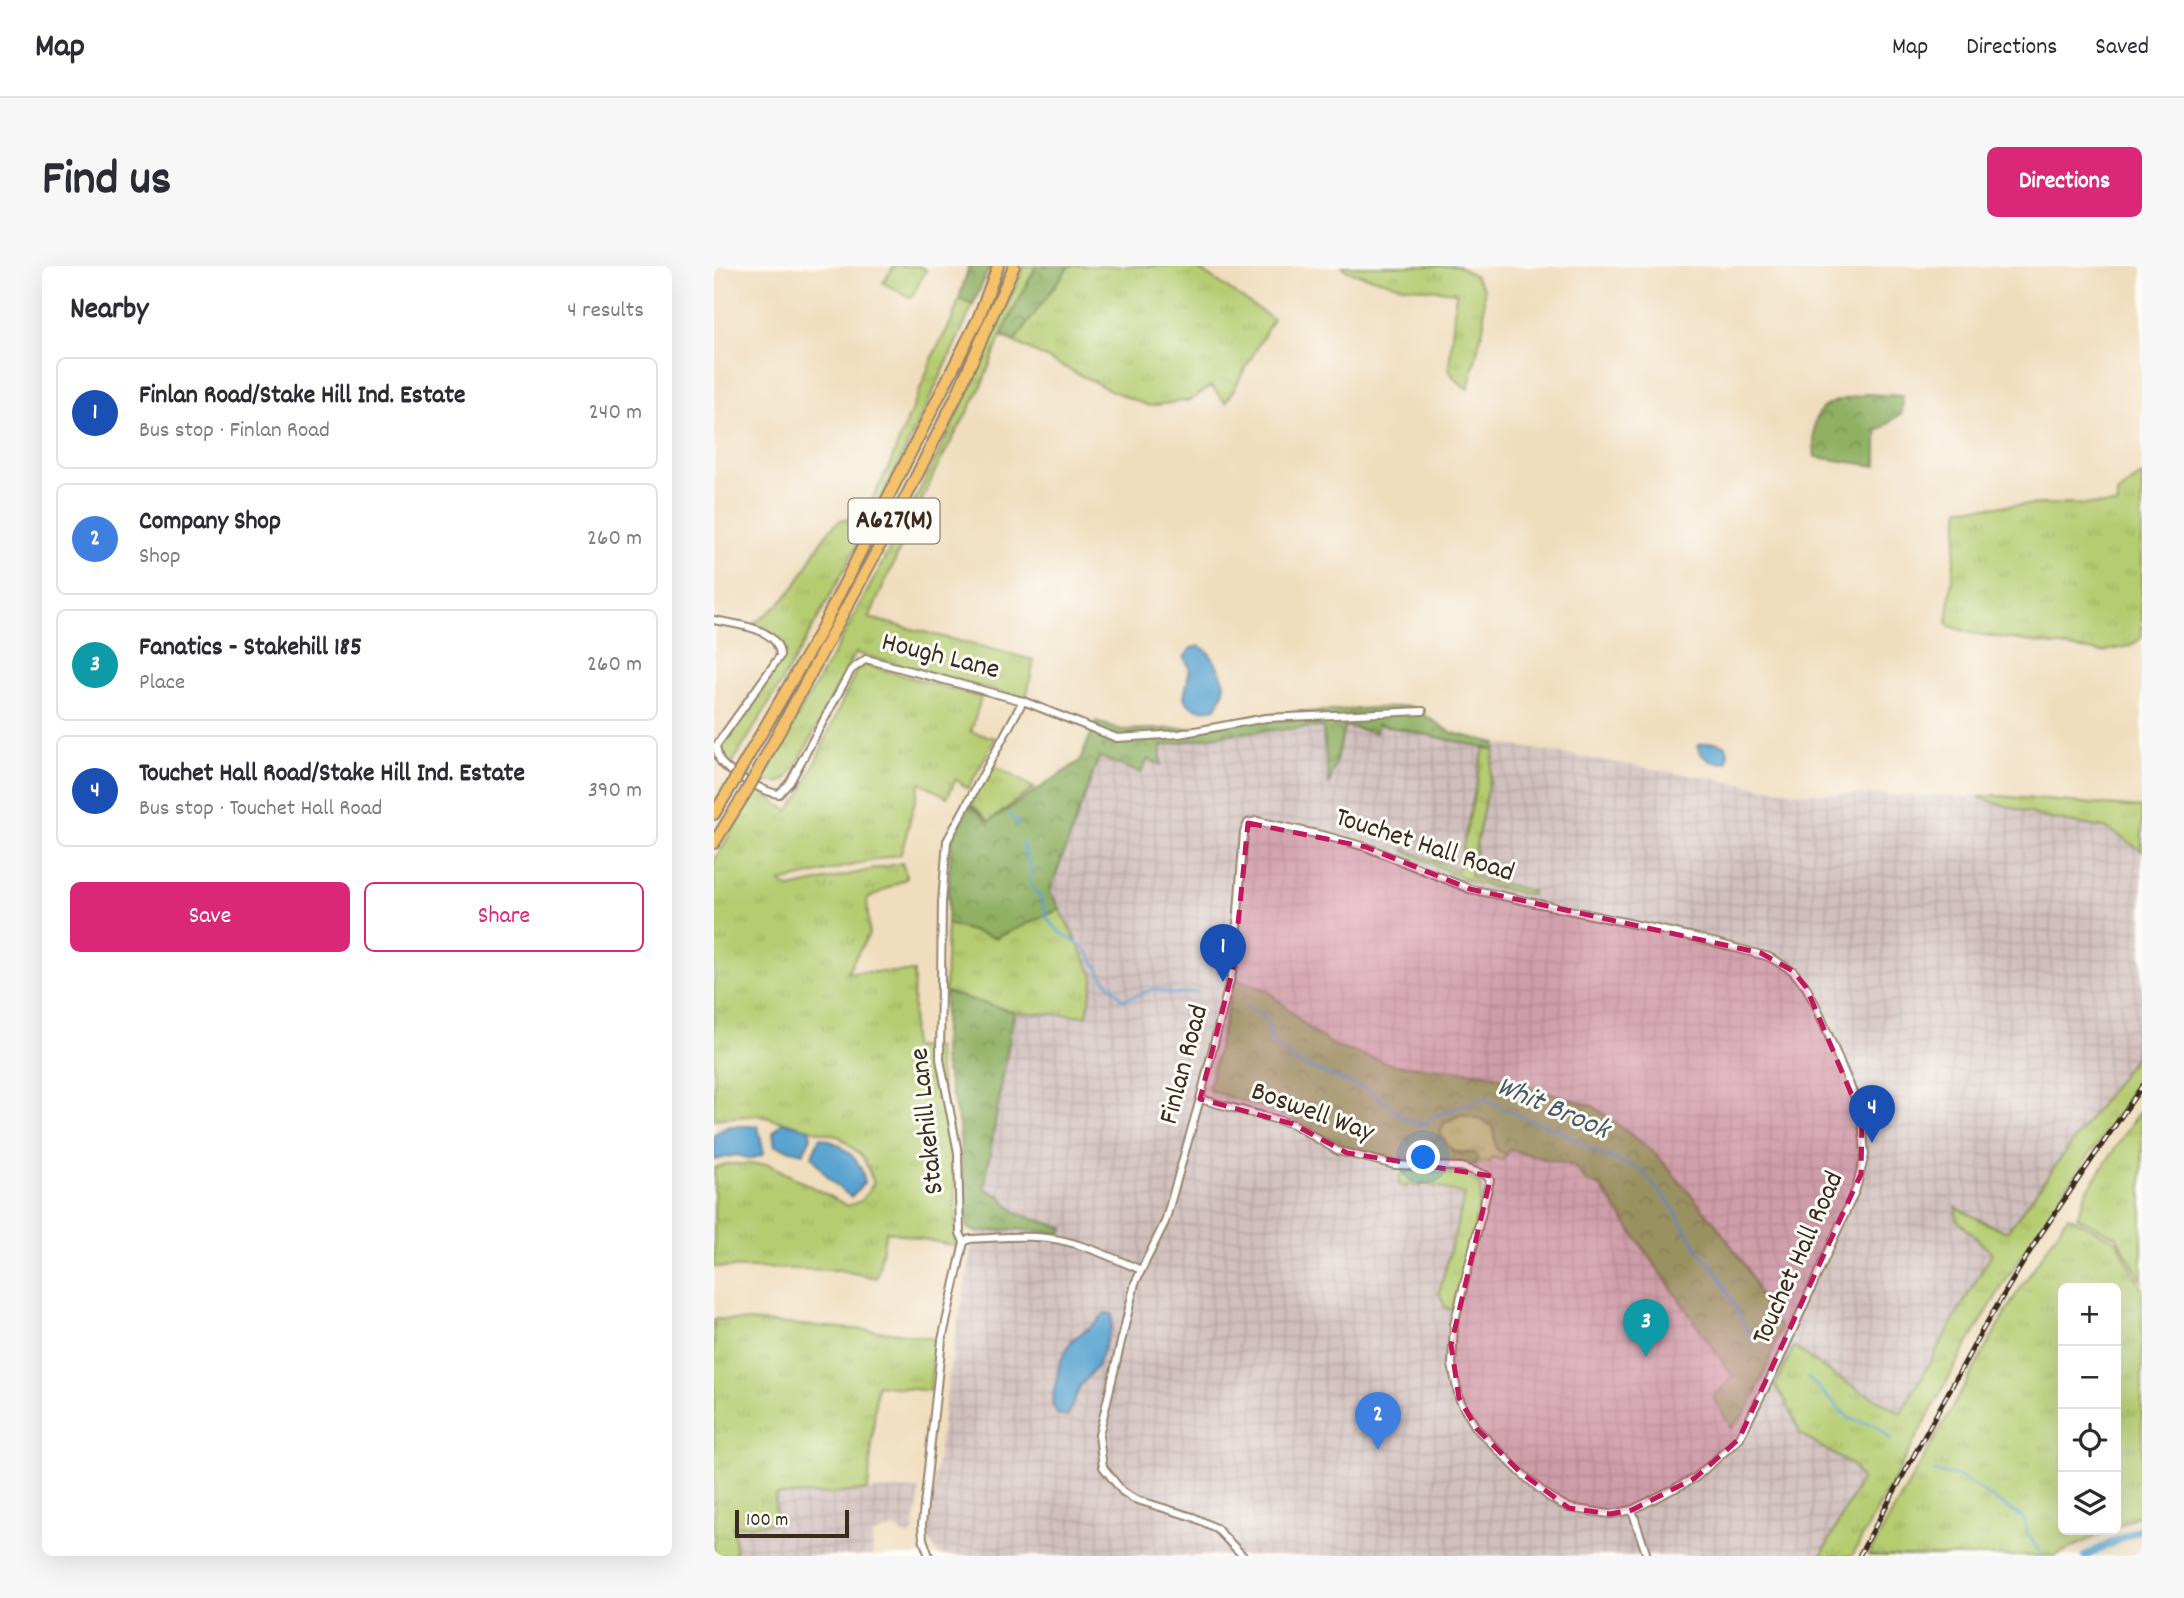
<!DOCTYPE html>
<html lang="en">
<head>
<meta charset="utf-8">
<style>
	body { margin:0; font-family:Dekko,sans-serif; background:#f7f7f7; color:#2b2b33 }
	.controls { position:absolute; right:21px; bottom:21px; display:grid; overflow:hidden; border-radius:10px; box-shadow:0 7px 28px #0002 }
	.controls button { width:63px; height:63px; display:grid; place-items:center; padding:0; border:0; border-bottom:2px solid #e1e1e2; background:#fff; color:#2b2b33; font:35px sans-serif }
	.scale { position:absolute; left:21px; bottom:18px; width:114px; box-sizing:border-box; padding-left:7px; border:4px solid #3b2a1e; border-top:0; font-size:19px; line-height:24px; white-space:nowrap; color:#3b2a1e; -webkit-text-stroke:5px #fdfcf7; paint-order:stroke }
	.you { position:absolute; left:710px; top:892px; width:24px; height:24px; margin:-18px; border:5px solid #fff; border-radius:50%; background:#1a73e8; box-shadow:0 0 0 10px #1a73e833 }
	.badge { display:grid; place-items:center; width:46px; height:46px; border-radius:50%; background:#db2777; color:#fff; font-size:23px; font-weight:700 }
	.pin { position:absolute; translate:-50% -58px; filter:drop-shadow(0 2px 4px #0008) }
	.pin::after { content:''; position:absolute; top:37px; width:24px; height:21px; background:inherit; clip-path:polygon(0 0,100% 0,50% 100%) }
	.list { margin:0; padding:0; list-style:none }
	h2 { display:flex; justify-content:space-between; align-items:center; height:91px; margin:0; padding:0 28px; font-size:30px }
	h2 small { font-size:23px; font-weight:400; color:#7c7c81 }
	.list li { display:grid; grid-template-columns:46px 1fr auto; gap:21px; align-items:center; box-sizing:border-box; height:112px; margin:0 14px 14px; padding:0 14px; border:2px solid #e1e1e2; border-radius:10px }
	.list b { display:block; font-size:26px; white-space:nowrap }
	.list p { margin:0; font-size:23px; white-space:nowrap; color:#7c7c81 }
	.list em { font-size:23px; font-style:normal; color:#7c7c81 }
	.actions { display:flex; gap:14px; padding:21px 28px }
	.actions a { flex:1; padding:16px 0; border:2px solid #db2777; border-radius:10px; text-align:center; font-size:24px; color:#db2777 }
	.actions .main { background:#db2777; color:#fff }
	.icon { flex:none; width:38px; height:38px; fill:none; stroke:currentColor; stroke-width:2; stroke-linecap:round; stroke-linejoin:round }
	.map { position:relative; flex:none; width:1428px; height:1290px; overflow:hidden; border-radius:10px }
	header { display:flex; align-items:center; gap:42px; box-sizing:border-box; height:98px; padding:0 35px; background:#fff; border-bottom:2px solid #e1e1e2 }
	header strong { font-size:33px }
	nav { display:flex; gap:38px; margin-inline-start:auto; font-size:24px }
	.intro { display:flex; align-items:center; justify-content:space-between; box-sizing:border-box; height:168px; padding:0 42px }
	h1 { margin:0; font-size:49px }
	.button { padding:18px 32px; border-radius:10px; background:#db2777; color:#fff; font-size:24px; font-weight:700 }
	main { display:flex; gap:42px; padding:0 42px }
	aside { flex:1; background:#fff; border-radius:10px; box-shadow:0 7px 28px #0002 }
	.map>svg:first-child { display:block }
</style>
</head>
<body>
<header>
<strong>Map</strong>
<nav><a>Map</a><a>Directions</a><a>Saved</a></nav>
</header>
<div class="intro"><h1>Find us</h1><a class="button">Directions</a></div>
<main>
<aside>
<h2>Nearby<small>4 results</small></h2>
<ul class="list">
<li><span class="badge" style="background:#1a4fb4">1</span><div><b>Finlan Road/Stake Hill Ind. Estate</b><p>Bus stop · Finlan Road</p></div><em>240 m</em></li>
<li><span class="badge" style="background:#3f7fe0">2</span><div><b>Company Shop</b><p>Shop</p></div><em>260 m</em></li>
<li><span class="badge" style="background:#0f9aa8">3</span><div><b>Fanatics - Stakehill 185</b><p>Place</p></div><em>260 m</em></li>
<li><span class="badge" style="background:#1a4fb4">4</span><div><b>Touchet Hall Road/Stake Hill Ind. Estate</b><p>Bus stop · Touchet Hall Road</p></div><em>390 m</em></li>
</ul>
<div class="actions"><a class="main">Save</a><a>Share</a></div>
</aside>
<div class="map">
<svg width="1428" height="1290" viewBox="0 0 1428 1290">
	<defs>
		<pattern id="industrial-grid" width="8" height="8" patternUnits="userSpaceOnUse" patternTransform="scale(1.75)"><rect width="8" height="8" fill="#d1bfbd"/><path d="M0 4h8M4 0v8" fill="none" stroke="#b4a4a2"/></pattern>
		<pattern id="grass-tufts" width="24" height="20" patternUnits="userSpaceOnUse" patternTransform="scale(1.75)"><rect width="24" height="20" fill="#b5cc71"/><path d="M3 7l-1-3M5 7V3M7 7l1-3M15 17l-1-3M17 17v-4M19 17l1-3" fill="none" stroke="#9daf61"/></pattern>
		<pattern id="forest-crowns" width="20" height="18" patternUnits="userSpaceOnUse" patternTransform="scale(1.75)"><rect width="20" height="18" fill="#90b063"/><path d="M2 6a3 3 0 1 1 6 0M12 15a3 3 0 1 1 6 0" fill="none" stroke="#778f51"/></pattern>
	</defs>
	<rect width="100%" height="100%" fill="#fdfcf7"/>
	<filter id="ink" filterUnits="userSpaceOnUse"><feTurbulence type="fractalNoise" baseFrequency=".0143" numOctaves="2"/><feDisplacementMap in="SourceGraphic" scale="14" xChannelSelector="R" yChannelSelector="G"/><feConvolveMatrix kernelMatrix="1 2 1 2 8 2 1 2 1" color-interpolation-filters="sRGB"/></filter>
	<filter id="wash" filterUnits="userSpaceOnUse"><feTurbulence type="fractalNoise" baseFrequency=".00686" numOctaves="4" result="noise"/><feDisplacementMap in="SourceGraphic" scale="28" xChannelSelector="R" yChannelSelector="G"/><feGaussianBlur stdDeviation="1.57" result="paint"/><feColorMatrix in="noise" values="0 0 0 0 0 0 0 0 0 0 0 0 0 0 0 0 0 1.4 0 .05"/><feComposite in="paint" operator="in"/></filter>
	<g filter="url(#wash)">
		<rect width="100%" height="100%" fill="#f0ddbe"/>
		<path fill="url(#industrial-grid)" d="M663,457l117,27 2,-7 303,50 178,4 132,26 33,22v229l-138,183 -174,299h-890l-12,-17 11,-93 14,-96 39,-205 22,-133 72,4 8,-40 -48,-86 53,-134 49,3 13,5v-18l73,-13 90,-6 5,56 15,-57 31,7z
			M181,1223l25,1 -7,43 -5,4 -13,-9 -23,6 1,22h-137l-4,-30 43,-4 -1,-27 58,-1z"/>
		<path fill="url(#grass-tufts)" stroke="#787b48" stroke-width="2" d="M310,0h12l-35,70 -20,51 -46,84 -66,147 165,42 -8,39 -171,-46c-10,18 -60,123 -71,128 -6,3 -15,0 -21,0 25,-52 56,-100 83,-150 64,-119 126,-240 178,-365z
			M355,0h125l79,53 -47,84 -15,-17 -20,14 -42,6 -37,-15 -98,-49z
			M628,0h116l17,10 9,13v35l-16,65 -13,-10 -6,-10 7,-77 -54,-6 -55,-15z
			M245,33l14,6c-70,157 -150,315 -242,460l-10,-9v-11l65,-93 -12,-17 -20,-12c16,-10 29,-21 41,-37 16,-22 25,-52 47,-67l13,1 10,-6 24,-48 46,-114 17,-32z
			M1428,209v163l-13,8 -27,6 -132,-19 -23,-8 13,-117 85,-4 73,1 -1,-11z
			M152,399l115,32 -10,35 25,6 -28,51 -12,-10 -9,18 -27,-15 -19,72 -121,28 10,6 112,-25 5,15 -40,21 2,35 -22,38h67l-2,75 25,1c0,31 11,62 15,93 5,34 3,70 3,105l-69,-15 -9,47 -39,-8 -124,-3v-99l13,-4h41l80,42 13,-5 13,-18 -11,-26 -23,-20 -83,-22 -43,4v-258l43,-72 31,22 13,-17 56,-125z
			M770,482l11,2 -25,126 62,15 -1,4 -61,-14 -66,-30 1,-2 53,21z
			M278,498l42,24 -45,33 -18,-18z
			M1284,530l144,12v43l-33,-22 -63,-11 -69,-21z
			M346,643l34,67 -7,40 -73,-4 -69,-20 2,-68 49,14z
			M1428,781v34l-63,88 -78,119 -43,73 -106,195h-31l40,-76 -8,-14 -53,-32 -14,-33 -11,-15 19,-39 43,30 64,36 91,-160 -36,-34v-12l34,18 17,7z
			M1426,845l2,1v169l-25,-44 -40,-20 10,-26z
			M747,848l22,6 10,7 3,22 10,6 -3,5 -11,-3 -3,5 -16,3 4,-5c-20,-7 -26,-7 -37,-27l4,-10z
			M691,905c17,1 63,-1 74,13 8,11 -22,107 -27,126l-7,-3 -6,-14 26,-99 -43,-11 -1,4 -13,-4 -2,4 -7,-2 1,-9z
			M1354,950l49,25 25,48v224l-26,14v-239h-53v242h46l-55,26h-186l146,-258z
			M4,1053l175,13 41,7 -4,52 -53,-6 -9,105 -36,4 -57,1v28l-42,3 3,30h-22v-236z"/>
		<path fill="url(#forest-crowns)" stroke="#666d40" stroke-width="2" d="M255,0h21l-17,39 -14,-6z
			M322,0h33l-55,76 -13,-6z
			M1153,128l36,2 -1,17 -25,19v34l-62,-9c-4,-53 4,-53 52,-63z
			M696,440l43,27 43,10 -1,7 -118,-26 -1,9 -31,-7 -16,60 -6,-59 -89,6 -73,13v19l-13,-6 -7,14 -42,-16 -49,134 10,18 -64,29 -49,-14 4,-84 19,-35 19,17 91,-61 16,-39 26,8 68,-2 82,-14z
			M521,713l32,11 47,43 23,14 58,18 89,8 109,33 63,48 60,70 31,44 21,47 13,12c-12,31 -24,79 -50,101l-18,-31 20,-20 -132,-190 -14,-5 -13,-16 -50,-12 -13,-5 -5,6 -10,-6 -3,-22 -10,-7 -22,-6 -17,9 -4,11 13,18 22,1 3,7 -5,5 -30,-4 -52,-2 -55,-15 -44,-27 -84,-27z
			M231,726l69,20 -30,176 16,8 16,17 48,15 -3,6 -44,-5 -41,3 -9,-4 -8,-104 -16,-65z"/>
		<path fill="#b5cc71" stroke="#787b48" stroke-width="2" d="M180,0h25l7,4 -15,28 -28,-15z"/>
		<path fill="#59a3d0" stroke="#4a6677" stroke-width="2" d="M486,380c8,5 10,8 15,16 12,21 13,25 1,46 -13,3 -26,3 -32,-11l6,-29 -6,-10 7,-10z
			M1001,476l11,4 2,6 -1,10c-14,3 -25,-3 -30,-16l4,-2z
			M69,856l26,7 2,8 -8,16 -28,-7 -2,-13z
			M15,860h29l6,28 -13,5 -15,-4 -22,5v-26z
			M106,871c21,6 44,23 44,46l-13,14c-17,-11 -28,-24 -39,-41z
			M391,1047l7,1 -1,14 -14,38 -17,20 -13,31 -10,-3 -5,-11 8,-41 12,-22 24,-17z"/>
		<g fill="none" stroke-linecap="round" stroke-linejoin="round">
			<path stroke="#59a3d0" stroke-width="2.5" d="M296,549l9,11
				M308,577l9,28 -1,12 12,17 6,20 12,12 27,18 17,28 19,22 31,-11 18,5 25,-2
				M532,741l17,8 10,27 22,20 79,31 28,24 21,9 11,-10 50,-18 33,17 44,16 36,22 43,16 32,37 27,45 19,22 35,70
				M1094,1112l42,41 26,7 15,14
				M1220,1206l26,5 63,41 5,16 12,19"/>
			<path stroke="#59a3d0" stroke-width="8" d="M1371,1290l57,-28"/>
		</g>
	</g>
	<g filter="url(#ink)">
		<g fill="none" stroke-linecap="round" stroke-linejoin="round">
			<g stroke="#96846e" stroke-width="10">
				<path id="street" d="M0,354c23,5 65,7 66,36l-64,90c1,6 2,12 5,16 8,11 45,31 58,32l11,-12 61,-112 15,-11 157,42 94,37 62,-4 87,-16 157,-7
					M486,833l93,25 45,27 9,2 48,12 66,2 25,8 4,5 -36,145 -2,40 7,33 5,10 13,21 43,43 29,25 20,11 41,6 22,-4 63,-32 44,-39 39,-76 78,-174 9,-34 -3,-36 -6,-19 -39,-92 -11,-21 -13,-16 -24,-14 -75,-20 -224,-48 -104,-42 -40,-11 -69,-15 -9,2 -4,9 -10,133 -34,134 -35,123 -30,61 -36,152 4,32 19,24 12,8 59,18 23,11 27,28
					M250,976l6,-3c22,-1 44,-3 66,-2 35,1 73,19 105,33
					M918,1244l15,46
					M215,1290l-6,-17 -1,-15 20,-184 22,-98 -4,-9 -2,-80 -18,-94 2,-157 5,-61 76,-140"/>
			</g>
			<g stroke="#96846e" stroke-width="14">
				<path id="highway" d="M29,499l76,-131 159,-315 20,-53
					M45,503l147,-272 50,-100 58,-131
					M0,548l19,-31
					M0,577l32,-51"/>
			</g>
			<use href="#street" stroke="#fff" stroke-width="6"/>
			<use href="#highway" stroke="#f5c16b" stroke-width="10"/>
			<g stroke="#3b2a1e" stroke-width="5">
				<path id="rail" d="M1145,1290l124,-227 55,-91 104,-152"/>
			</g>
			<use href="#rail" stroke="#fdfcf7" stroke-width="2.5" stroke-dasharray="8" stroke-linecap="butt"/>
			<g stroke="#96846e" stroke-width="14" stroke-linecap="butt">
				<path id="highway-bridge" d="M19,517l10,-18
					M32,526l13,-23"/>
			</g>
			<use href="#highway-bridge" stroke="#f5c16b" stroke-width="10"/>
		</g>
	</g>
	<path fill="#c2185b" fill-opacity="0.2" stroke="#c2185b" stroke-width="5" stroke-dasharray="14 9" stroke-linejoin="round" d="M534,557l118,24 104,42 291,64 32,18 13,16 56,132 -1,55 -122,265 -44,39 -63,32 -22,4 -41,-6 -49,-36 -43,-43 -18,-31 -8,-53 40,-169 -144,-23 -54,-29 -93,-25 34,-134z"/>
	<g text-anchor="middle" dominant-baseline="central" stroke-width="6" stroke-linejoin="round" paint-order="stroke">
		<rect fill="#fdfcf7" stroke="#75695f" stroke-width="2" x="134.5" y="232.5" width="91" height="45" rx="5"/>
		<g font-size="26" font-weight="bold" fill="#3b2a1e">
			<text x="180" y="255">A627(M)</text>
		</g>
		<g font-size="28" fill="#3b2a1e" stroke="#fdfcf7">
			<text transform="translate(226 392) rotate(14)">Hough Lane</text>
			<text transform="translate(710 581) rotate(18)">Touchet Hall Road</text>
			<text transform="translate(472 799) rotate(-75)">Finlan Road</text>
			<text transform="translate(598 848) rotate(20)">Boswell Way</text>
			<text transform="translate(215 855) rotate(-96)">Stakehill Lane</text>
			<text transform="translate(1086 993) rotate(-66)">Touchet Hall Road</text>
		</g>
		<g font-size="30" font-style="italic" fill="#475a65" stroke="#fdfcf7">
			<text transform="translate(838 844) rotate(23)">Whit Brook</text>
		</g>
	</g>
</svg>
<div class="controls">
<button>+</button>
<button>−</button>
<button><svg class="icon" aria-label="locate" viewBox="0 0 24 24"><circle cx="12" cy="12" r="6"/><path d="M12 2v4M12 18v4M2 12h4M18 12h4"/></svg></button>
<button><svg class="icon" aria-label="layers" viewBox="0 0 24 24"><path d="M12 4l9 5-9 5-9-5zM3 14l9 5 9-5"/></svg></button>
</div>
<div class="scale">100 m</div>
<div class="you"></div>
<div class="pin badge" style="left:509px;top:716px;background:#1a4fb4">1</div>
<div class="pin badge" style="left:664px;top:1184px;background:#3f7fe0">2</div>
<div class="pin badge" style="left:932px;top:1091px;background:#0f9aa8">3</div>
<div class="pin badge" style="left:1158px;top:877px;background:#1a4fb4">4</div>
</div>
</main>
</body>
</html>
